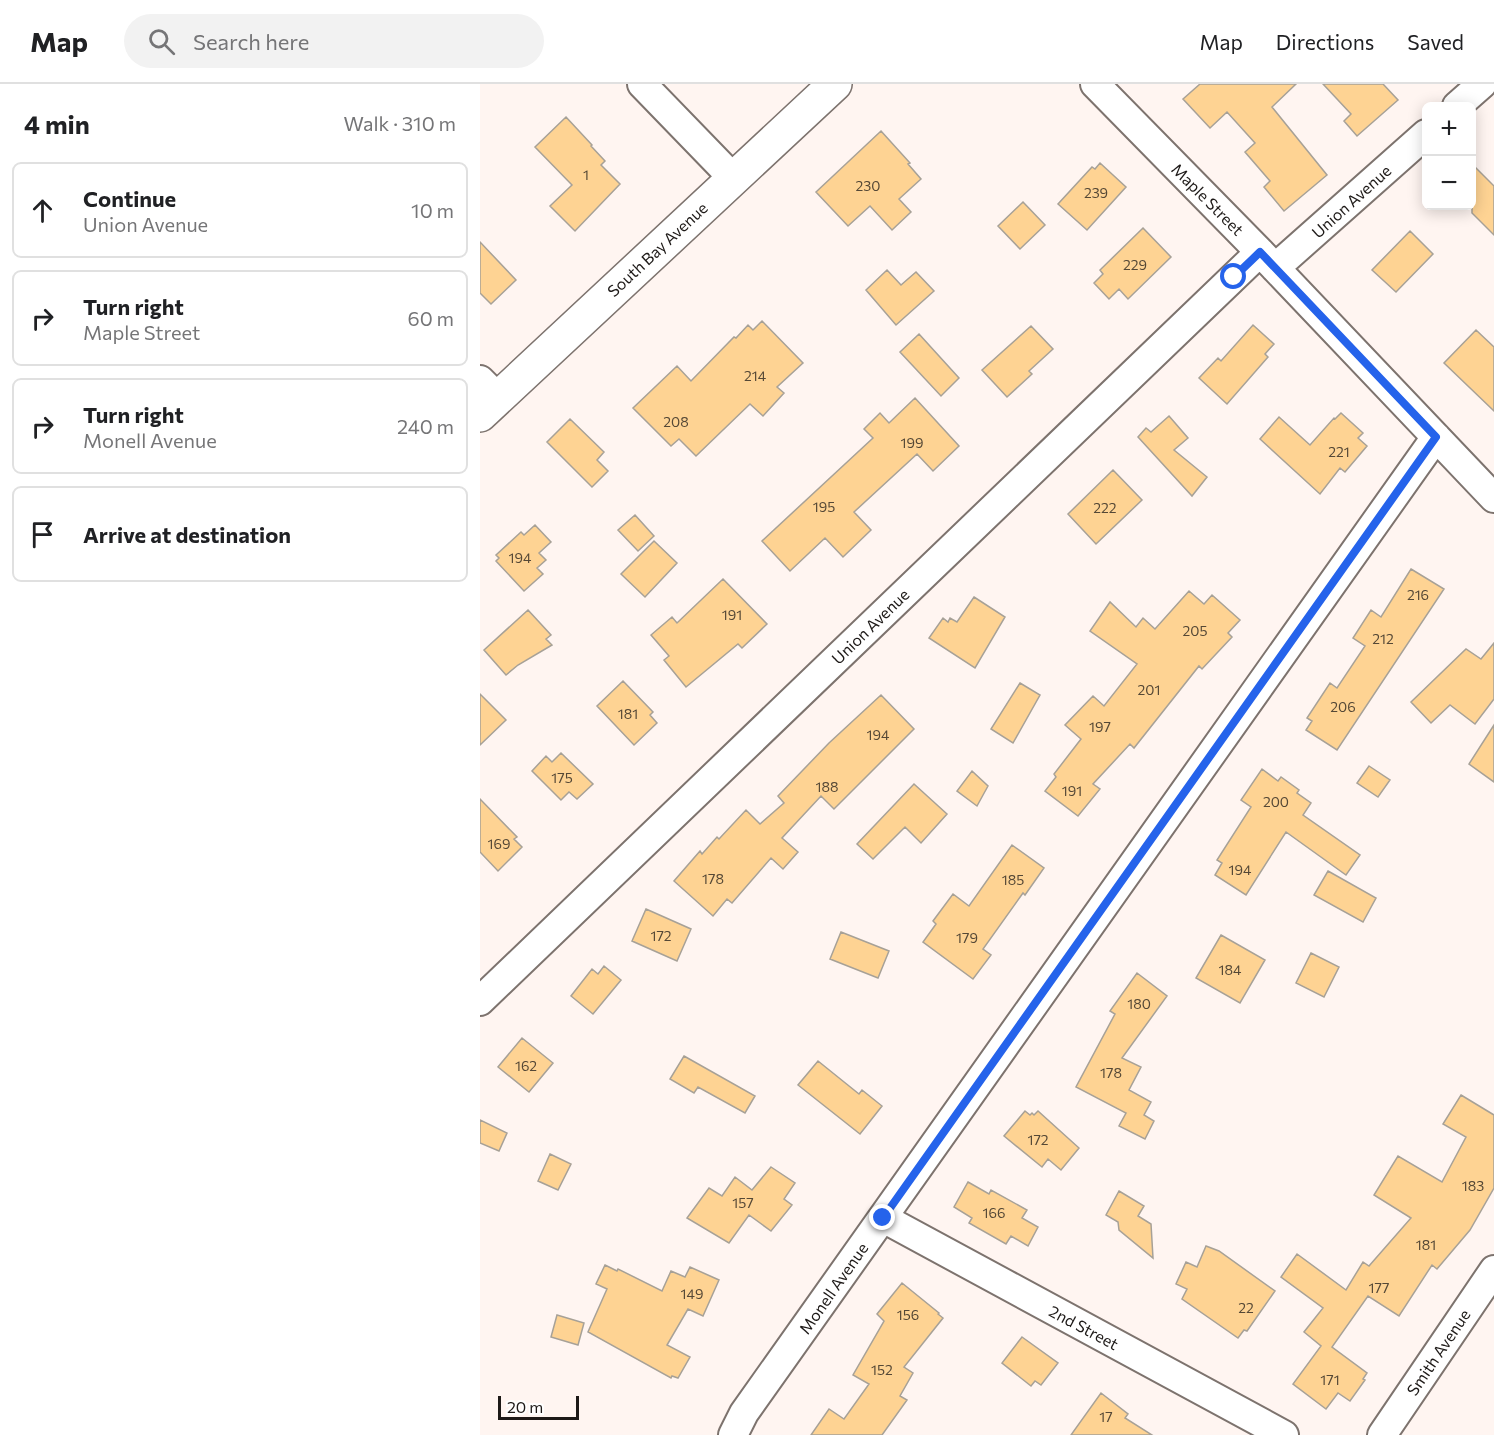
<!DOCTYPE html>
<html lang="en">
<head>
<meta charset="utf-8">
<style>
	body { margin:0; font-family:Commissioner,sans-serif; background:#f2f2f2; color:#202124 }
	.controls { position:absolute; right:18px; top:18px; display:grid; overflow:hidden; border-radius:9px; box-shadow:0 3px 15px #0003 }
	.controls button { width:54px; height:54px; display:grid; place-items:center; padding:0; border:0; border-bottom:2px solid #e0e0e0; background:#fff; color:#202124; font:30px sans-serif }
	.scale { position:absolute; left:18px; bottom:15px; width:81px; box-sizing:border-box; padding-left:6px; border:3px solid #1d1917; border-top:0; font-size:16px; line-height:21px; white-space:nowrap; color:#1d1917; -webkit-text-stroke:4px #fff; paint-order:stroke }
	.stop { position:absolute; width:18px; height:18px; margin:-14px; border:4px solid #2563eb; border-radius:50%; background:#fff }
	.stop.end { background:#2563eb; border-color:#fff; box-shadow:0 2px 6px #0008 }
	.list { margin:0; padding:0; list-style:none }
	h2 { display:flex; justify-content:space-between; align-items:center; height:78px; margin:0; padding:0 24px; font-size:26px }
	h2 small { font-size:20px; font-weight:400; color:#757577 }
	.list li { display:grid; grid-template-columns:39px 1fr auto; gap:18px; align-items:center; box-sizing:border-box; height:96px; margin:0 12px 12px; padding:0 12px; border:2px solid #e0e0e0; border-radius:9px }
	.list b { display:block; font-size:22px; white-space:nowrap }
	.list p { margin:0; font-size:20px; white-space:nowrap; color:#757577 }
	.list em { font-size:20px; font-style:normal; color:#757577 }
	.icon { flex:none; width:33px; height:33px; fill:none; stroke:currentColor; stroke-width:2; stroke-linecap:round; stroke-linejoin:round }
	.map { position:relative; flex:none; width:1014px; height:1351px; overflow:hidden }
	header { display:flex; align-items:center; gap:36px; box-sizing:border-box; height:84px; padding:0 30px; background:#fff; border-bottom:2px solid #e0e0e0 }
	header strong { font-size:28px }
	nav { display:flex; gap:33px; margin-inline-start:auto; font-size:21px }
	.search { width:420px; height:54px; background:#f2f2f2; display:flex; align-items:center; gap:15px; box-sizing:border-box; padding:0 21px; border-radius:33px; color:#757577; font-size:22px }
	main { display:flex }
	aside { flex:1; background:#fff }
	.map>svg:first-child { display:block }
</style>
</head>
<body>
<header>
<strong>Map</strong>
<div class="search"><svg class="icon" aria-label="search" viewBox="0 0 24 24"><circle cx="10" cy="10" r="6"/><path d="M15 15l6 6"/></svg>Search here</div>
<nav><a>Map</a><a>Directions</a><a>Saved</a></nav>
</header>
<main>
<aside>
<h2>4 min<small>Walk · 310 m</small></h2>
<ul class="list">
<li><svg class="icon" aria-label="ahead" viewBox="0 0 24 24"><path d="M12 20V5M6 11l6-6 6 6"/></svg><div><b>Continue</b><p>Union Avenue</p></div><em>10 m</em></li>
<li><svg class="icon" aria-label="right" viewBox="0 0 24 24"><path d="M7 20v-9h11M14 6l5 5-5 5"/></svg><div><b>Turn right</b><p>Maple Street</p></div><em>60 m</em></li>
<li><svg class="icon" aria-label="right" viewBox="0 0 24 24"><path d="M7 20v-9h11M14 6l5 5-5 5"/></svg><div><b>Turn right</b><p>Monell Avenue</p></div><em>240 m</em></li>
<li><svg class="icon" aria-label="arrive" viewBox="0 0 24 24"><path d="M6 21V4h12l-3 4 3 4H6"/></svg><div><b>Arrive at destination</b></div></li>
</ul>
</aside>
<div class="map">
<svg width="1014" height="1351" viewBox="0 0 1014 1351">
	<rect width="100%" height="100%" fill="#fff5f1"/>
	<path fill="#fed393" stroke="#a7a197" stroke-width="1.5" d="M720,0h96l-24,23 55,68 -43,36 -20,-24 6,-6 -25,-29 10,-9 -28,-31 -17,16 -27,-29z
		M843,0h60l15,16 -41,36 -13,-15 7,-7z
		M86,33l26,28 -1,1 14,15 -4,4 19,19 -45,47 -25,-25 22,-21 -37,-38z
		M401,47l29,32 -2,1 13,15 -22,20 12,13 -19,18 -22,-24 -22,20 -32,-34z
		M620,79l26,24 -39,43 -29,-26 34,-37 3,2z
		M992,80l22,22v49l-22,-22z
		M543,118l22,23 -25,24 -22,-23z
		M663,144l28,29 -43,42 -9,-10 -10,10 -15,-16 9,-9 -3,-4z
		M930,147l23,23 -37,38 -24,-22z
		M0,158l36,38 -25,24 -11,-11z
		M407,186l14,15 15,-13 18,19 -38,34 -30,-35z
		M282,237l41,42 -26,24 7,6 -21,23 -13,-12 -54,52 -17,-17 -8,7 -38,-38 44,-42 14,15 43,-44 2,1 12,-13 5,5z
		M773,241l21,19 -9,10 3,3 -41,47 -28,-26 19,-20 3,3z
		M551,242l22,23 -24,22 3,3 -25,23 -25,-27z
		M996,246l18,17v64l-50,-48z
		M439,250l40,44 -18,18 -41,-44z
		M435,314l44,48 -26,25 -16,-17 -63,58 17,18 -28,27 -18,-19 -35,33 -28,-30 111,-103 -9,-9 16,-16 9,10z
		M861,329l22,20 -5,5 9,8 -22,26 -5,-4 -20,26 -60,-55 19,-22 31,28 24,-27 1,1z
		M689,332l19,22 -14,12 33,27 -15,19 -54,-59 8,-9 5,4z
		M90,335l34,33 -7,8 11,11 -16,16 -45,-45z
		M633,386l29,30 -46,44 -28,-30z
		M155,431l19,21 -16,15 -20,-21z
		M55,441l16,17 -12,11 7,7 -9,8 6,6 -19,17 -28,-30 3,-3 -3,-3 25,-23 3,3z
		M174,457l23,22 -32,34 -24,-23z
		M931,485l33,20 -107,161 -31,-20 6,-9 -5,-3 23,-35 7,5 28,-42 -12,-8 18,-28 10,7z
		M243,495l44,45 -25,24 -4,-4 -52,43 -22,-27 5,-4 -18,-21 21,-18 5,6z
		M709,507l15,13 8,-9 28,25 -12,13 4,4 -30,32 -3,-3 -65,82 -4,-4 -37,40 7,5 -22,27 -33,-25 11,-14 -2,-3 27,-35 -16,-14 28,-29 11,10 33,-42 -47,-33 20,-29 26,25 7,-9 12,11z
		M494,513l31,20 -30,51 -46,-30 14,-20 5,4 2,-4 7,4z
		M48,526l23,25 -5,4 6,6 -34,20 -12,10 -22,-25z
		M1014,559v56l-19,25 -25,-19 -19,18 -20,-21 55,-53 15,10z
		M143,597l30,31 -3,3 7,8 -23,22 -37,-39z
		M540,599l20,12 -27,48 -22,-14z
		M0,610l26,26 -26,25z
		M401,611l33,34 -80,80 -13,-13 -39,42 16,14 -15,17 -12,-11 -39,45 -5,-4 -14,17 -39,-35 26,-30 2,3 15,-17 2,2 27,-29 14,14 24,-21 -6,-7 51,-53z
		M1014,641v57l-25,-18z
		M81,669l32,31 -16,15 -8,-7 -8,8 -29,-29 14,-15 6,6z
		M889,682l21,14 -12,17 -21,-14z
		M782,685l16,12 3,-4 18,13 -2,3 14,10 -8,12 57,40 -14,20 -60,-43 -40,63 -31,-20 7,-12 -5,-3 34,-53 -10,-7z
		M492,687l16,15 -11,20 -20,-15z
		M434,700l33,30 -26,29 -16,-16 -32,32 -16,-15z
		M0,715l37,38 -3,2 8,8 -24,24 -18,-19z
		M532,761l32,23 -19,27 -2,-2 -40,56 8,6 -18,24 -50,-37 13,-18 -3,-3 20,-27 16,12z
		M848,787l48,27 -13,24 -49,-27z
		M166,825l45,20 -14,32 -45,-20z
		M361,848l48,19 -11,27 -48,-19z
		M741,851l44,25 -25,43 -44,-25z
		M831,869l28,14 -15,30 -28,-14z
		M124,882l17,14 -28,34 -22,-18 21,-27 6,5z
		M657,889l30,23 -45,62 19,9 -12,23 22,12 -7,13 10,6 -9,18 -26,-13 7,-13 -50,-26 39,-73 -5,-3z
		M42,954l31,25 -24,29 -31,-25z
		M204,972l71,40 -10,17 -47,-26 -4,6 -24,-14z
		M338,977l41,33 3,-4 20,16 -22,28 -62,-49z
		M981,1011l33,20v73l-24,42 -33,39 -5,-4 -33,51 -31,-20 -36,51 35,26 -4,6 2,1 -15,21 -12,-8 -12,16 -33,-25 28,-38 -17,-14 19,-24 -42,-31 16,-23 49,36 17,-28 6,4 42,-48 -37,-23 24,-39 44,26 24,-45 -23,-13z
		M545,1027l5,4 2,-2 2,2 4,-4 41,37 -18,22 -13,-11 -6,8 -38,-31z
		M0,1036l27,13 -8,18 -19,-8z
		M70,1070l21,10 -13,26 -20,-9z
		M291,1083l24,16 -11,16 8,6 -21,26 -22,-16 -20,28 -42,-25 22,-30 13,8 13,-19 17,13z
		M488,1098l21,12 2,-4 36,20 -5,8 16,9 -10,19 -17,-10 -5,8 -37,-21 3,-5 -18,-11z
		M639,1107l25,15 -6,10 13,8 2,34 -34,-28 -1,-8 -12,-7z
		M726,1162l13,5 56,40 -28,40 -3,-1 -6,8 -56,-39 5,-10 -11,-5 10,-22 11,5z
		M125,1181l12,6 1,-2 44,22 9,-20 14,6 5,-10 29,13 -16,36 -15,-7 -21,36 23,12 -12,21 -6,-2 -1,2 -83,-46 19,-43 -11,-5z
		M422,1199l37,30 -1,1 5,4 -39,49 9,6 -13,23 7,4 -25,35h-71l18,-26 15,10 25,-35 -16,-9 31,-54 -7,-7z
		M77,1231l27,8 -6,22 -27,-8z
		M542,1253l36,26 -17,22 -6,-4 -4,5 -29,-23z
		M621,1309l27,21 -3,4 27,17h-81z"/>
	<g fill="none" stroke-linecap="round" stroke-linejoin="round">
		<g stroke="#7d736e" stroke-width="32">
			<path id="street" d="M162,0l91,94
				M615,0l165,168 234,246
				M977,22l25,-22
				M795,184l151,-134
				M0,296l18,18
				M0,917l780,-749
				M403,1134l401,217
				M253,1351l11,-22 692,-976
				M902,1351l112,-165"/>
		</g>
		<g stroke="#7d736e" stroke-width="36">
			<path id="secondary" d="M0,331l355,-331"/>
		</g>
		<use href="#street" stroke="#fff" stroke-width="28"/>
		<use href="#secondary" stroke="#fff" stroke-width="33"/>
	</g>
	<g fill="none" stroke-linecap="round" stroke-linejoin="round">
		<path stroke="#2563eb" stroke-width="8" d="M403,1134l553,-781 -176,-185 -26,25"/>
	</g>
	<g text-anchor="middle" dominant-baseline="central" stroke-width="4.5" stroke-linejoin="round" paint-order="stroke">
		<g font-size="14" fill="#554836">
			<text x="106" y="90">1</text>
			<text x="388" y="101">230</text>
			<text x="616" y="108">239</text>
			<text x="655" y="180">229</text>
			<text x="275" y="291">214</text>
			<text x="196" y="337">208</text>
			<text x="432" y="358">199</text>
			<text x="859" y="367">221</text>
			<text x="344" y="422">195</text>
			<text x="625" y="423">222</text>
			<text x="40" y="473">194</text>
			<text x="938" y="510">216</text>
			<text x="252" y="530">191</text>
			<text x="715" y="546">205</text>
			<text x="903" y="554">212</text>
			<text x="669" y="605">201</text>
			<text x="863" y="622">206</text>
			<text x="148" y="629">181</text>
			<text x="620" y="642">197</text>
			<text x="398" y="650">194</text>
			<text x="82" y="693">175</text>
			<text x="347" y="702">188</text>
			<text x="592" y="706">191</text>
			<text x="796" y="717">200</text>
			<text x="19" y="759">169</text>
			<text x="760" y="785">194</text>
			<text x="233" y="794">178</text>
			<text x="533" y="795">185</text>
			<text x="181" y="851">172</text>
			<text x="487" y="853">179</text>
			<text x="750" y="885">184</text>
			<text x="659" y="919">180</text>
			<text x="46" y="981">162</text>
			<text x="631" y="988">178</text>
			<text x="558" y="1055">172</text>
			<text x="993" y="1101">183</text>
			<text x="263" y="1118">157</text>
			<text x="514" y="1128">166</text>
			<text x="946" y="1160">181</text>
			<text x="899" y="1203">177</text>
			<text x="212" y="1209">149</text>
			<text x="766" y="1223">22</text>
			<text x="428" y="1230">156</text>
			<text x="402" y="1285">152</text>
			<text x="850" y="1295">171</text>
			<text x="626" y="1332">17</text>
		</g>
		<g font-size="16" fill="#1d1917" stroke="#fff">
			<text transform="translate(728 115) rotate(45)">Maple Street</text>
			<text transform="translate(871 117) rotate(-42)">Union Avenue</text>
			<text transform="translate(177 165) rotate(-43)">South Bay Avenue</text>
			<text transform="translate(390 542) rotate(-44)">Union Avenue</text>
			<text transform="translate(353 1204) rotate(-55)">Monell Avenue</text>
			<text transform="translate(604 1243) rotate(28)">2nd Street</text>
			<text transform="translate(958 1268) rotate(-56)">Smith Avenue</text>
		</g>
	</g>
</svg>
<div class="controls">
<button>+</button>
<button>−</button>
</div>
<div class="scale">20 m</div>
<div class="stop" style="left:754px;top:193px"></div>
<div class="stop end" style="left:403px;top:1134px"></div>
</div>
</main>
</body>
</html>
